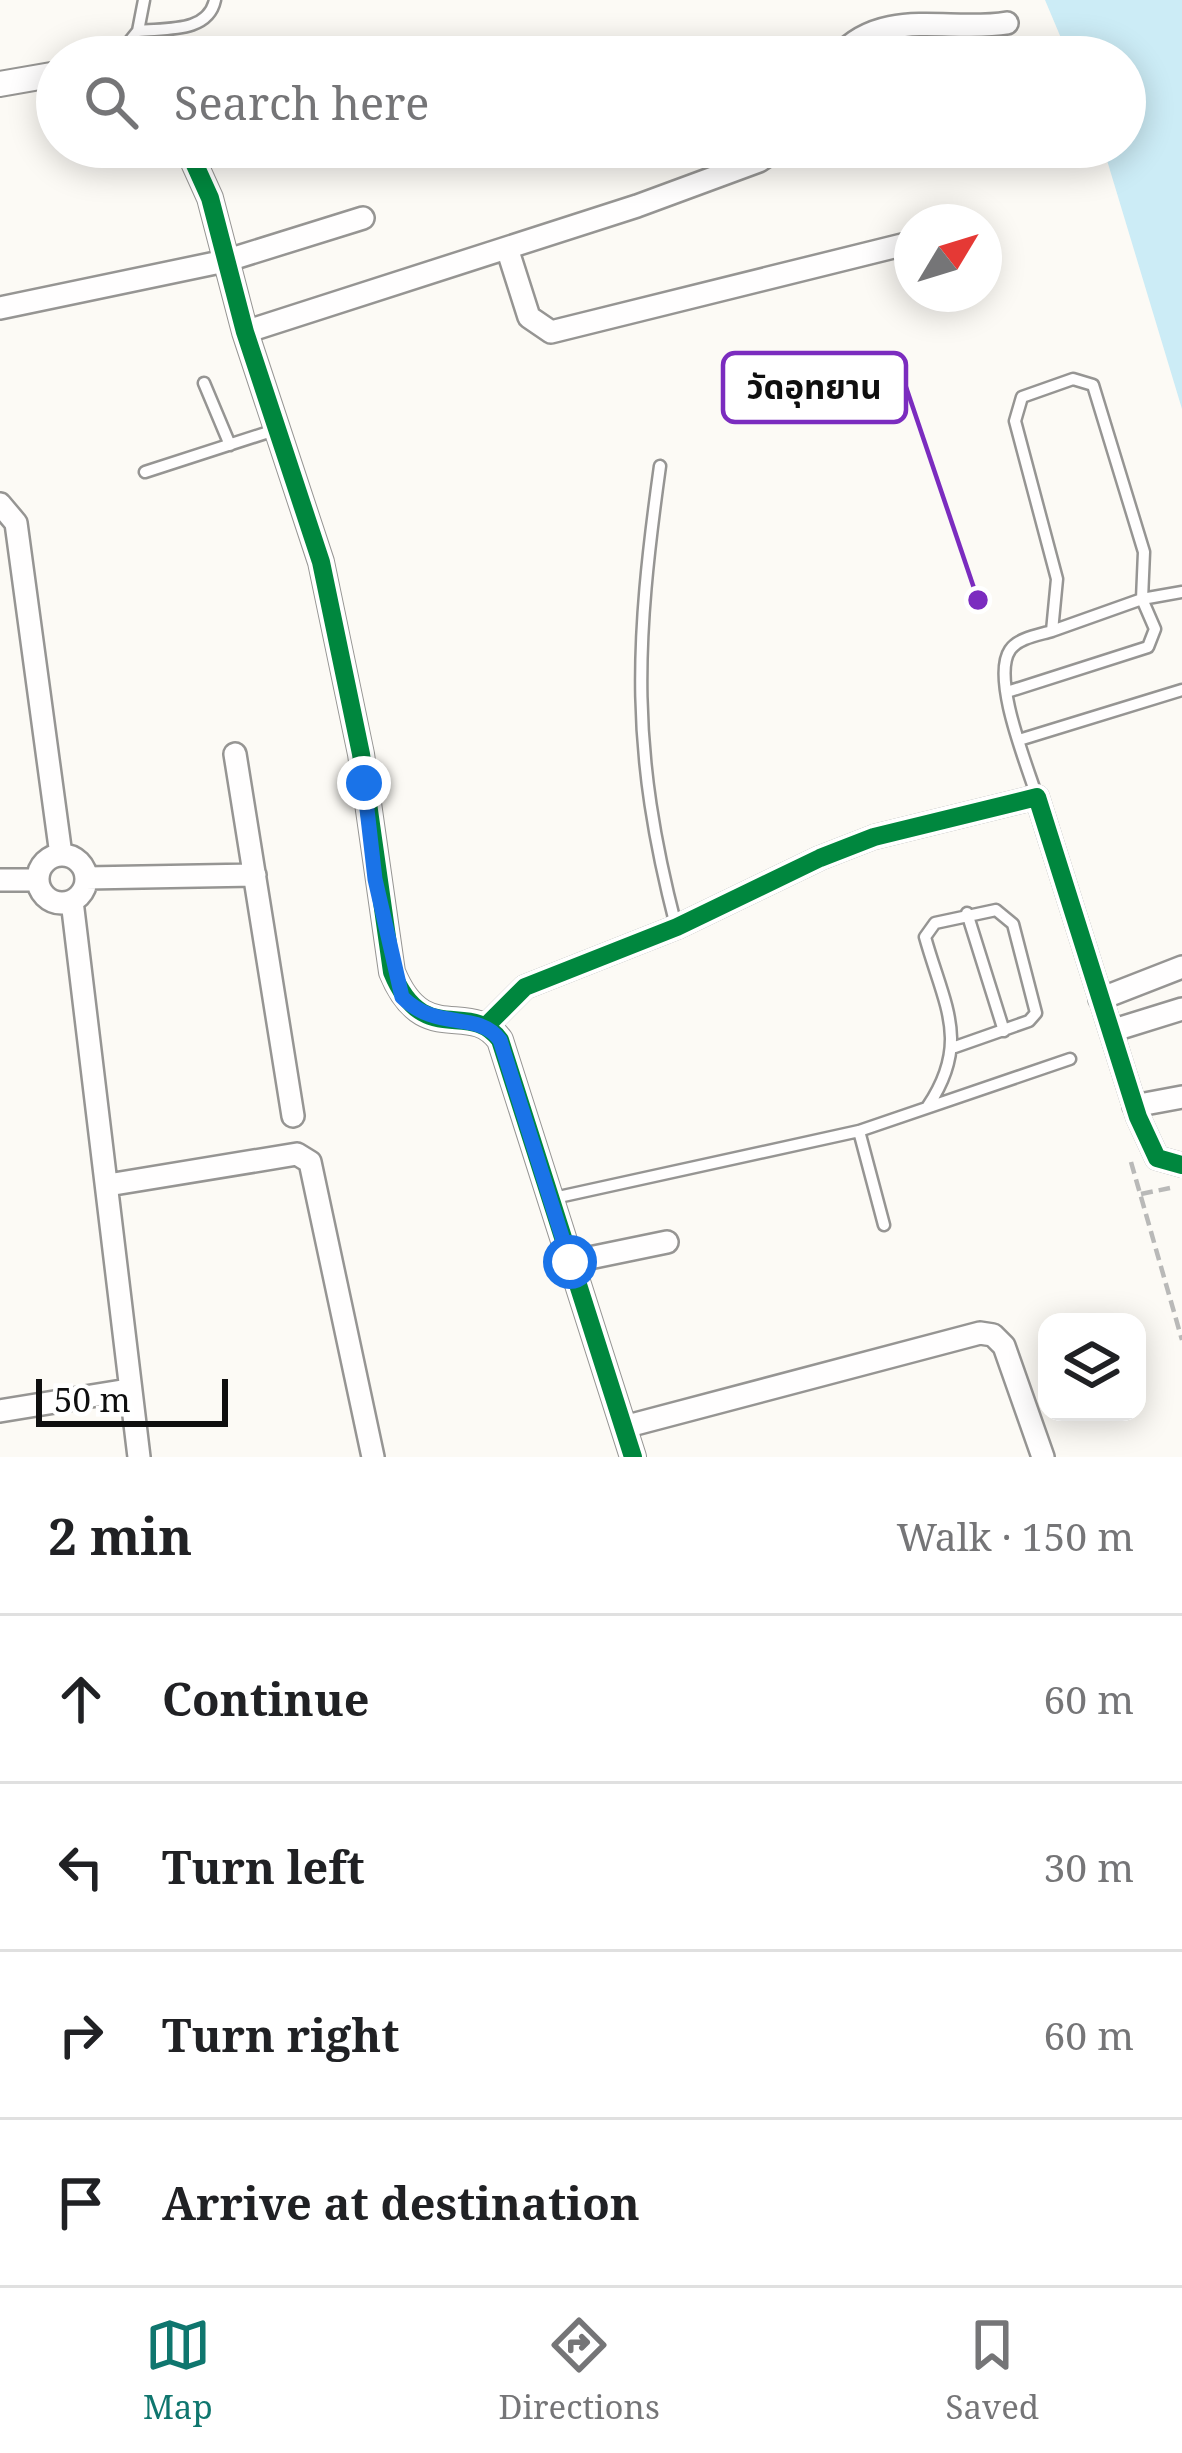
<!DOCTYPE html>
<html lang="en">
<head>
<meta charset="utf-8">
<style>
	body { margin:0; font-family:"Noto Serif","Noto Sans Thai",serif; background:#f2f2f2; color:#202124 }
	.controls { position:absolute; right:36px; bottom:36px; display:grid; overflow:hidden; border-radius:24px; box-shadow:0 6px 30px #0003 }
	.controls button { width:108px; height:108px; display:grid; place-items:center; padding:0; border:0; border-bottom:3px solid #e0e0e0; background:#fff; color:#202124; font:60px sans-serif }
	.compass { position:absolute; left:894px; top:204px; width:108px; height:108px; border-radius:50%; background:#fff; box-shadow:0 6px 30px #0003; rotate:52deg }
	.scale { position:absolute; left:36px; bottom:30px; width:192px; box-sizing:border-box; padding-left:12px; border:6px solid #0f0f0f; border-top:0; font-size:33px; line-height:42px; white-space:nowrap; color:#0f0f0f; -webkit-text-stroke:9px #fff; paint-order:stroke }
	.stop { position:absolute; width:36px; height:36px; margin:-27px; border:9px solid #1a73e8; border-radius:50%; background:#fff }
	.stop.end { background:#1a73e8; border-color:#fff; box-shadow:0 3px 12px #0008 }
	.list { margin:0; padding:0; list-style:none }
	h2 { display:flex; justify-content:space-between; align-items:center; height:156px; margin:0; padding:0 48px; font-size:51px }
	h2 small { font-size:39px; font-weight:400; color:#757577 }
	.list li { display:grid; grid-template-columns:78px 1fr auto; gap:36px; align-items:center; box-sizing:border-box; height:168px; padding:0 48px; border-top:3px solid #e0e0e0 }
	.list b { display:block; font-size:45px; white-space:nowrap }
	.list em { font-size:39px; font-style:normal; color:#757577 }
	.icon { flex:none; width:66px; height:66px; fill:none; stroke:currentColor; stroke-width:2; stroke-linecap:round; stroke-linejoin:round }
	.map { position:relative; flex:none; width:1182px; height:1457px; overflow:hidden }
	.search { position:absolute; background:#fff; box-shadow:0 6px 30px #0003; left:36px; right:36px; top:36px; height:132px; display:flex; align-items:center; gap:30px; box-sizing:border-box; padding:0 42px; border-radius:66px; color:#757577; font-size:45px }
	.sheet { height:828px; background:#fff }
	nav { display:flex; justify-content:space-around; align-items:center; box-sizing:border-box; height:168px; border-top:3px solid #e0e0e0; background:#fff; font-size:33px; color:#757577 }
	nav a { display:grid; justify-items:center; gap:6px }
	nav .on { color:#0f766e }
	.map>svg:first-child { display:block }
</style>
</head>
<body>
<div class="map">
<svg width="1182" height="1457" viewBox="0 0 1182 1457">
	<rect width="100%" height="100%" fill="#fcfaf5"/>
	<path fill="#ccecf6" d="M1045,0h137v409l-79,-262h22v-90h-56z"/>
	<g fill="none" stroke-linecap="round" stroke-linejoin="round">
		<g stroke="#969593" stroke-width="15">
			<path id="service" d="M138,31c28,-3 70,2 77,-31
				M117,57l21,-26 6,-31
				M204,383l26,62
				M660,466c-25,179 -30,283 16,460
				M145,472l133,-43
				M1007,692l141,-45 7,-18 -13,-30 -90,32
				M1019,740l163,-50
				M1037,797c-10,-32 -46,-119 -27,-147 8,-12 29,-15 42,-19l5,-52 -42,-158 7,-24 51,-18 20,6 51,167 -2,47 40,-7
				M967,913l37,118
				M928,1106c43,-64 16,-101 -3,-169l10,-14 61,-13 17,14 23,89 -7,8 -74,26
				M859,1131l25,94
				M554,1198l305,-67 211,-72"/>
		</g>
		<g stroke="#969593" stroke-width="26">
			<path id="minor" d="M838,57c45,-51 112,-24 169,-34
				M507,248l22,69 22,15 359,-89
				M0,308l225,-47 138,-43
				M245,332l392,-126 122,-45 21,-14
				M0,504l16,19 45,332
				M235,754l58,362
				M38 879a24 24 0 1 1 48 0a24 24 0 1 1-48 0Z
				M86,878l169,-3
				M0,880h38
				M72,901l67,556
				M1100,999l82,-32
				M486,1026l39,-39 152,-60 143,-69 54,-21 163,-40 101,320 19,41 25,7
				M1111,1031l71,-22
				M1134,1106l48,-9
				M108,1185l189,-31 13,8 63,295
				M570,1262l97,-20
				M0,1411l128,-21
				M624,1427l356,-94 13,2 11,11 39,111"/>
		</g>
		<g stroke="#969593" stroke-width="28">
			<path id="tertiary" d="M0,84l57,-10
				M187,147l23,51 35,134 76,230 40,192 31,218c32,78 77,26 108,68l133,417"/>
		</g>
		<path stroke="#b9b9b8" stroke-width="4.5" stroke-dasharray="12 6" stroke-linecap="butt" d="M1131,1162l51,178
			M1141,1194l29,-6"/>
		<use href="#service" stroke="#fffefe" stroke-width="10"/>
		<use href="#minor" stroke="#fffefe" stroke-width="21"/>
		<use href="#tertiary" stroke="#fffefe" stroke-width="24"/>
		<g stroke="#fff" stroke-width="26">
			<path id="cycleway" d="M187,147l23,51 35,134 76,230 40,192 31,218c32,78 77,26 108,68l133,417
				M486,1026l39,-39 152,-60 143,-69 54,-21 163,-40 101,320 19,41 25,7"/>
		</g>
		<use href="#cycleway" stroke="#00873e" stroke-width="18"/>
	</g>
	<g fill="none" stroke-linecap="round" stroke-linejoin="round">
		<path stroke="#1a73e8" stroke-width="15" d="M364,783l11,96 27,118c35,35 75,13 98,43l70,222"/>
	</g>
	<path fill="none" stroke="#7b2cbf" stroke-width="4.5" d="M978 600L906 387"/>
	<circle fill="#7b2cbf" stroke="#fff" stroke-width="4.5" cx="978" cy="600" r="12"/>
	<rect fill="#fff" stroke="#7b2cbf" stroke-width="4.5" x="723" y="353" width="183" height="69" rx="12"/>
	<g font-size="33" text-anchor="middle" font-weight="bold" fill="#0f0f0f">
		<text x="814" y="399">วัดอุทยาน</text>
	</g>
</svg>
<div class="controls">
<button><svg class="icon" aria-label="layers" viewBox="0 0 24 24"><path d="M12 4l9 5-9 5-9-5zM3 14l9 5 9-5"/></svg></button>
</div>
<svg class="compass" viewBox="-18 -18 36 36"><path d="M0-13l5 13h-10z" fill="#e53935"/><path d="M0 13l5-13h-10z" fill="#757577"/></svg>
<div class="scale">50 m</div>
<div class="stop" style="left:570px;top:1262px"></div>
<div class="stop end" style="left:364px;top:783px"></div>
<div class="search"><svg class="icon" aria-label="search" viewBox="0 0 24 24"><circle cx="10" cy="10" r="6"/><path d="M15 15l6 6"/></svg>Search here</div>
</div>
<section class="sheet">
<h2>2 min<small>Walk · 150 m</small></h2>
<ul class="list">
<li><svg class="icon" aria-label="ahead" viewBox="0 0 24 24"><path d="M12 20V5M6 11l6-6 6 6"/></svg><div><b>Continue</b></div><em>60 m</em></li>
<li><svg class="icon" aria-label="left" viewBox="0 0 24 24"><path d="M17 20v-9H6M10 6l-5 5 5 5"/></svg><div><b>Turn left</b></div><em>30 m</em></li>
<li><svg class="icon" aria-label="right" viewBox="0 0 24 24"><path d="M7 20v-9h11M14 6l5 5-5 5"/></svg><div><b>Turn right</b></div><em>60 m</em></li>
<li><svg class="icon" aria-label="arrive" viewBox="0 0 24 24"><path d="M6 21V4h12l-3 4 3 4H6"/></svg><div><b>Arrive at destination</b></div></li>
</ul>
</section>
<nav>
<a class="on"><svg class="icon" aria-label="map" viewBox="0 0 24 24"><path d="M3 6l6-2 6 2 6-2v14l-6 2-6-2-6 2zM9 4v14M15 6v14"/></svg>Map</a>
<a><svg class="icon" aria-label="directions" viewBox="0 0 24 24"><path d="M12 3l9 9-9 9-9-9zM9 14v-3h6M13 9l2 2-2 2"/></svg>Directions</a>
<a><svg class="icon" aria-label="saved" viewBox="0 0 24 24"><path d="M7 4h10v16l-5-4-5 4z"/></svg>Saved</a>
</nav>
</body>
</html>
